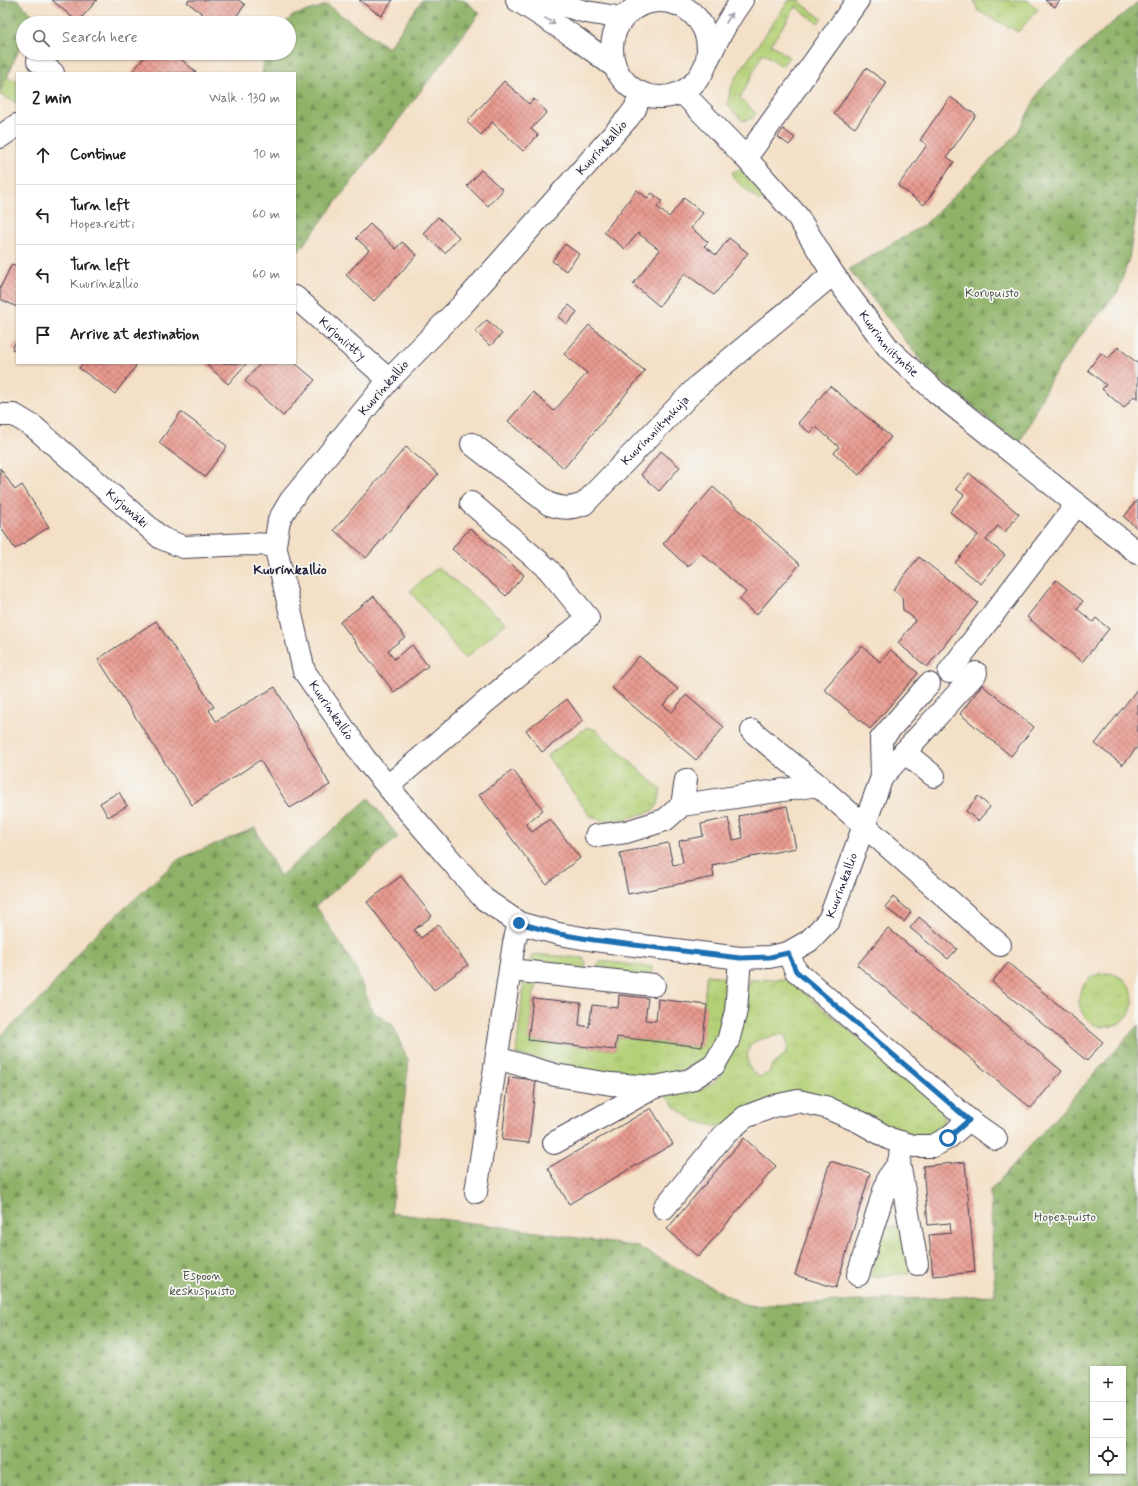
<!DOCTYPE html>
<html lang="en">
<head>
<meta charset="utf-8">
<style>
	body { margin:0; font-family:Mynerve,sans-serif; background:#f2f2f2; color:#222 }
	.controls { position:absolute; right:12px; bottom:12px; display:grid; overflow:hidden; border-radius:0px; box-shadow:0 1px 3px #0004 }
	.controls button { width:36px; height:36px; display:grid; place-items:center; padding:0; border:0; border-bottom:1px solid #e0e0e0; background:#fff; color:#222; font:20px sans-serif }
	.stop { position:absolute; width:12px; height:12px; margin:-9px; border:3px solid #1f6fb2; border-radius:50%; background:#fff }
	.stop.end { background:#1f6fb2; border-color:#fff; box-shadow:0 1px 4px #0008 }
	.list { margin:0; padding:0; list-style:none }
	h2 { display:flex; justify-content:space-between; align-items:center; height:52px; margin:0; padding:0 16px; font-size:17px }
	h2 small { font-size:13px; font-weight:400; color:#767676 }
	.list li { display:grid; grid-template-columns:26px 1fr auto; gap:12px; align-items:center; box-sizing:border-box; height:60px; padding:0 16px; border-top:1px solid #e0e0e0 }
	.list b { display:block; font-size:15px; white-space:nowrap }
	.list p { margin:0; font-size:13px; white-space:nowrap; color:#767676 }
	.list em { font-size:13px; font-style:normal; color:#767676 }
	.icon { flex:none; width:22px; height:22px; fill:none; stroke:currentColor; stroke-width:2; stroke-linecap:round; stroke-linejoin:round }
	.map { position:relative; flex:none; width:1138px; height:1486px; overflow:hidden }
	.search { position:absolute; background:#fff; box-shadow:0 1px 3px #0004; left:16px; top:16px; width:280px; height:44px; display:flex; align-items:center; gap:10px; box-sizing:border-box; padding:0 14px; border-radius:22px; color:#767676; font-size:15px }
	.panel { position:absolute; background:#fff; box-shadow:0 1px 3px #0004; left:16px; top:72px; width:280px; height:292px; border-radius:0px }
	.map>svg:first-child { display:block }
</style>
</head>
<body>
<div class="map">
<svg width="1138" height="1486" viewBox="0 0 1138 1486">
	<defs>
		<pattern id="grass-tufts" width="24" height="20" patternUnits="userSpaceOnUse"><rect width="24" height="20" fill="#b4d076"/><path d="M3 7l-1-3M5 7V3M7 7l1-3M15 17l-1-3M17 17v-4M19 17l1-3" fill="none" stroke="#9ab267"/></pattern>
		<pattern id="forest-firs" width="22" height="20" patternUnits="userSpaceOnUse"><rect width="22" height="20" fill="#8fb267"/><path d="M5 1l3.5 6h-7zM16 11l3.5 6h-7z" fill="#749056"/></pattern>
		<pattern id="building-cross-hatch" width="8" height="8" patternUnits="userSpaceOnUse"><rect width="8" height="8" fill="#e89a8f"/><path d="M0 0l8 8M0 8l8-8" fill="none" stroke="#bc7d76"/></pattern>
	</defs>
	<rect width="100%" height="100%" fill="#f6f6f2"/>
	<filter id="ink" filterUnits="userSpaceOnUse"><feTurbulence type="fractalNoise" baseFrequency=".025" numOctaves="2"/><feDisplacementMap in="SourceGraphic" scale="8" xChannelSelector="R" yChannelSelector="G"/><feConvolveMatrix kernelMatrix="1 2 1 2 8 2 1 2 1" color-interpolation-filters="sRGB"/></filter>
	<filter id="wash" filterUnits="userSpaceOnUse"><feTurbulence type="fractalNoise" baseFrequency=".012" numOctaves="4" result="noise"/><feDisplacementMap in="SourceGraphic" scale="16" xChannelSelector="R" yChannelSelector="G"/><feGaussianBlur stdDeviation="0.9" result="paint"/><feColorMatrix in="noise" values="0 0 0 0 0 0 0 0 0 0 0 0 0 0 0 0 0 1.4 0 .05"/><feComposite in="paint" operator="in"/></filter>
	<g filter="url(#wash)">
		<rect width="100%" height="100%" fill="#f4e0c6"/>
		<path fill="url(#grass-tufts)" stroke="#6b7958" fill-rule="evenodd" d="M0,0h18l22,23h-17v20l-3,4 -13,30 10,3v23l-17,-8z
			M789,0h12l-1,2 22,17 -4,4 -22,-16 -25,37 18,13 -7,9 -19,-13 -23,46 16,14 -3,5 -10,3 -15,-15 1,-11 5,-15z
			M974,0h53l11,9 -20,23 -40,-21z
			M740,169c8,8 24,19 24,30l-4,2 -3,-2 -24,-21 -1,-6z
			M438,567l68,56 -41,36 -55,-68z
			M587,727l9,3 65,60 -3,14 -5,7 -28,8 -21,3 -15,-7 -42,-59z
			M534,954l49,4 3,5 -1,8 -55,-6 1,-9z
			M601,961l51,6 -1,13 -54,-8 1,-7z
			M1079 1000a27 27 0 1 1 54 0a27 27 0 1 1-54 0Z
			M707,975l12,1 6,3 2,9 -7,52 -8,20 -48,18 -63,-2 -85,-22 8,-73 14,-1 -5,18 -5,42 87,10 2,-13 84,10 5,-69z
			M787,979l152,125 5,6v10l-3,7 -6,6 -9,2h-13l-25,-6 -59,-27 -109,25 -25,-6 -19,-13 -11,-13 24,-2 13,-4 12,-7 9,-10 13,-35 13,-57zM783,1033c10,16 2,24 -12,33l-2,7 -10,4c-2,-2 -6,-4 -7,-6 -7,-8 -6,-26 4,-30 9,-4 19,-3 27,-8z
			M902,1226l8,47 -39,4 10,-49z"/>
		<path fill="url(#forest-firs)" stroke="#586a51" fill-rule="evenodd" d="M0,0h18l22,23h-17v20l-3,4 -20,45z
			M422,0h42l16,13 -185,243v-183h-33l4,-20h23v-30h-4l7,-7 35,-11 61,43z
			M1138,2v200l-9,56 -11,34 -40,47 -27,40 -32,65 -90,-73 -80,-102 75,-44 92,-90 25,-47 65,-60z
			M369,798l29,39 -82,69 39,61 18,45 20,13 11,27 5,9 -18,152 106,13 141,21 109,59 248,-11 -5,-104 148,-166v461h-1138v-449l46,-43 39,-50 94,-85 76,-31 25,48zM1093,1369h30v102h-30z"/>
		<g id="blocks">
			<path fill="url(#building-cross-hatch)" d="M52,0h45l-19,22z
				M189,0h50l6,5 -14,18h-17l-27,-21z
				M359,0h34l-12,16z
				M1045,0h15l-5,7z
				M148,53h26l23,20h-66z
				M866,68l21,15 -32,45 -21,-14z
				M504,81l25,23 5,-5 13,13 -16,17 7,6 -15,16 -31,-29 -11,13 -14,-13z
				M950,97l26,18 -29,42 7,5 -30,43 -26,-19 29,-41 -7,-5z
				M783,129l12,9 -6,7 -11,-8z
				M481,170l22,20 -15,16 -21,-20z
				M637,190l10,8 5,-5 10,8 -5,6 12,10 15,-19 19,15 -12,15 17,14 -4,4 12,9 13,-17 19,15 -34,42 -29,-22 -26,33 -26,-22 27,-34 -22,-17 -13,16 -21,-17z
				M438,217l21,20 -14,16 -22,-20z
				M370,224l26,25 6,-7 15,13 -43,46 -28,-26 23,-25 -13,-12z
				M565,244l14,10 -13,17 -14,-10z
				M12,264l5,2v41l-17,-8v-11z
				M569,305l8,7 -10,12 -9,-7z
				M487,320l15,14 -12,12 -15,-15z
				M589,325l56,46 -81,97 -56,-47 25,-29 21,19 33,-38 -23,-19z
				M17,340v11l-5,-2z
				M1118,347l20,17v35l-4,-3 -10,12 -22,-19 4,-4 -18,-15 13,-17 7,6z
				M83,363h50l3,3 -21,28 -36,-26z
				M205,363h42l-19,21z
				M261,363h34l20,17 -32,36 -38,-35z
				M830,386l61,51 -32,38 -25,-22 5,-6 -23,-20 -6,6 -12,-10z
				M181,412l46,34 -22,31 -46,-34z
				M406,447l32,27 -72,84 -32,-28z
				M661,451l19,16 -21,24 -18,-16z
				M0,468l15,22 7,-5 27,42 -34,22 -15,-23z
				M969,473l50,41 -14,18 -7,-6 -12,14 19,15 -24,29 -26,-21 23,-28 -28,-23 14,-17 -8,-6z
				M713,487l87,77 -44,51 -17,-15 7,-8 -45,-39 -13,14 -25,-23z
				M1138,499v30l-14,-12z
				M470,528l54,47 -18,21 -54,-47z
				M919,557l59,46 -51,64 -29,-24 18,-23 -13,-10 -1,-13 -9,-7z
				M1056,580l27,21 -6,8 16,13 3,-4 13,11 -27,33 -55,-45z
				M374,596l31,41 -17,13 6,9 18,-14 16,21 -34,26 -54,-70z
				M156,621l58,86 -5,3 7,11 59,-34 55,98 -40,23 -30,-48 -68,45 -94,-146z
				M862,646l18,16 11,-12 27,23 -48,56 -46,-40z
				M639,656l39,33 -15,16 9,7 14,-17 38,32 -28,33 -84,-72z
				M982,685l52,42 -23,29 -51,-42z
				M1138,688v58l-15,19 -28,-21z
				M567,699l16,22 -41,31 -16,-22z
				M513,770l30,40 -17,14 6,8 18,-13 30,39 -34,26 -67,-89z
				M119,792l8,14 -19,11 -8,-14z
				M978,796l12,11 -12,14 -12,-10z
				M787,806l9,42 -84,17 2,12 -86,17 -8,-41 48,-10 5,22 10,-2 -4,-22 24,-5 -2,-12 27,-6 5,22 10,-2 -4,-22z
				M401,876l31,40 -18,14 7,8 17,-13 30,40 -34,25 -67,-88z
				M893,897l18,15 -7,10 -19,-15z
				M919,917l38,32 -9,10 -38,-31z
				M888,928l174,143 -31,37 -174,-143z
				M1008,963l95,79 -16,19 -95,-79z
				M619,995l29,3 -3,22 11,1 2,-22 49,6 -5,42 -85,-10 -2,13 -87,-10 5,-42 48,5 -2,22 10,2 3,-22 26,3z
				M509,1077l27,3 -7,63 -27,-3z
				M651,1108l22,36 -104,60 -21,-36z
				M744,1138l32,28 -78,91 -31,-28z
				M830,1161l40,12 -34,115 -41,-13z
				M965,1162l10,110 -42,4 -4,-41 22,-2 -1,-10 -22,2 -5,-59z"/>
		</g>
	</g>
	<g filter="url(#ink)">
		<use href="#blocks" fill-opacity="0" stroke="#423e50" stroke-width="1"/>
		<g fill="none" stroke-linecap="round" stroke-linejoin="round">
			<g stroke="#423e50" stroke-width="24">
				<g id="minor">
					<path d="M517,0l56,36 42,31"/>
					<path d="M545,0l41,12 37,6"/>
					<circle cx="660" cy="49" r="48"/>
					<path d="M708,59c10,-21 20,-40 34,-59"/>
					<path d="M38,61l15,12"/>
					<path id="s1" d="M682,92l64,66 52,59 35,57 56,75 47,43 202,161"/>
					<path id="s2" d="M641,93l-6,16 -7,9 -165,186 -74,76 -98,120 -12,20 -4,25 29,126 61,88 39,47 80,93 35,24 40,11 35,6 146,18 29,-1 19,-4 21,-12 20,-21 53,-143 -1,-38 48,-55"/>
					<path d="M0,137l17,-12"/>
					<path d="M746,158l112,-158"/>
					<path id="s3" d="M295,297l94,83"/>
					<path id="s4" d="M0,415h14l20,12 127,111 22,9 65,-3 27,1"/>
					<path id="s5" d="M472,444l77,60c15,5 21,5 35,0l115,-119 134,-111"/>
					<path d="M949,672l128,-168"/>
					<path d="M752,731l66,54 182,160"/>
					<path d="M904,752l30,24"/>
					<path d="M882,777l94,-104"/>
					<path d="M388,786l100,-86 100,-82 -39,-48 -78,-67"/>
					<path d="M682,805l4,-25"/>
					<path d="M596,836l30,-4 39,-12 17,-15 136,-20"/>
					<path d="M788,953l8,18 173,149 27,19"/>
					<path d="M510,970l144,15"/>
					<path d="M497,1058l58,17 56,9 44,3 35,-7 24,-15 14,-24 8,-30 4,-53"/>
					<path d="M554,1143l101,-56"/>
					<path d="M902,1143l-3,20 18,101"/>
					<path d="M476,1192l38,-249 5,-20"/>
					<path d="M664,1208l59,-72 22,-19 29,-11 24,-5 27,6 35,15 30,17 24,7h19l15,-8 21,-18"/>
					<path d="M858,1275l30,-97 11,-15"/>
				</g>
			</g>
			<use href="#minor" stroke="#fff" stroke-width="22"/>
		</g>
		<defs><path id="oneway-shaft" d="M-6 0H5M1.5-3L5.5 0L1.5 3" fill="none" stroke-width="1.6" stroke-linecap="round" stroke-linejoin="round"/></defs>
		<g stroke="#9c9ca7">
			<use href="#oneway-shaft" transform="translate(729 18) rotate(-59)"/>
			<use href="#oneway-shaft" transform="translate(550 21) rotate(32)"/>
		</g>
	</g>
	<g fill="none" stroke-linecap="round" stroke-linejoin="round" filter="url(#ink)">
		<path stroke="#1f6fb2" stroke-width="5" d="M519,923l40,11 35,6 146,18 30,-1 18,-4 8,18 173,149 -21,18"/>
	</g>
	<g text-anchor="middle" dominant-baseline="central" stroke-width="3.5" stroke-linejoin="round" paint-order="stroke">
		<g font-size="13" fill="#22223b" stroke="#f6f6f2">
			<text transform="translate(602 148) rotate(-48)">Kuurinkallio</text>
			<text stroke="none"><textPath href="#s3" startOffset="63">Kirjoniitty</textPath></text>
			<text stroke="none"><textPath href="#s1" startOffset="327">Kuurinniityntie</textPath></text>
			<text transform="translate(384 388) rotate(-49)">Kuurinkallio</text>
			<text stroke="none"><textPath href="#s5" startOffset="236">Kuurinniitynkuja</textPath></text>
			<text stroke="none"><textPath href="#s4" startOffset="161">Kirjomäki</textPath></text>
			<text stroke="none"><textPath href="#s2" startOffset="764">Kuurinkallio</textPath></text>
			<text stroke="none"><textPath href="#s2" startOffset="1412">Kuurinkallio</textPath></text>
		</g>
		<g font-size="13" fill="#4e564d" stroke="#f6f6f2">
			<text x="992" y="293">Korupuisto</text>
			<text x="1065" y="1217">Hopeapuisto</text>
			<text x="202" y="1276">Espoon<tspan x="202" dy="15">keskuspuisto</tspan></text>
		</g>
		<g font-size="14" font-weight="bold" fill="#22223b" stroke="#f6f6f2">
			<text x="290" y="570">Kuurinkallio</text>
		</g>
	</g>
</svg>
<div class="controls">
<button>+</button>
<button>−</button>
<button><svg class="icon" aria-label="locate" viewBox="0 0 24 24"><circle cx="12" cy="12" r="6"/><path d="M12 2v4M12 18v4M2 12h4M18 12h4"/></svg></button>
</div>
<div class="stop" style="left:948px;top:1138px"></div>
<div class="stop end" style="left:519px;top:923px"></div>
<div class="search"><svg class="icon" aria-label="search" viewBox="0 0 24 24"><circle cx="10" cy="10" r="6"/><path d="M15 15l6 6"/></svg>Search here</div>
<section class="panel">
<h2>2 min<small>Walk · 130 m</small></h2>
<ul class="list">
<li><svg class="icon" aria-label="ahead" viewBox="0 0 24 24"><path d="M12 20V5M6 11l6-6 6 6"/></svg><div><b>Continue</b></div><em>10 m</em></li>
<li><svg class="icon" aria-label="left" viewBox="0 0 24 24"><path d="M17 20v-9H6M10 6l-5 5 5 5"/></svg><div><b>Turn left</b><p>Hopeareitti</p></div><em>60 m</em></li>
<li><svg class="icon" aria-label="left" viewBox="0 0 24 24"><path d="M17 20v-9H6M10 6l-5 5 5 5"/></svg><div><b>Turn left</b><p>Kuurinkallio</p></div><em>60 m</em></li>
<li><svg class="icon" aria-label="arrive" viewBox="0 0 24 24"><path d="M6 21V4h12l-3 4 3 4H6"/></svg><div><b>Arrive at destination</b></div></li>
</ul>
</section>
</div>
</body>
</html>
